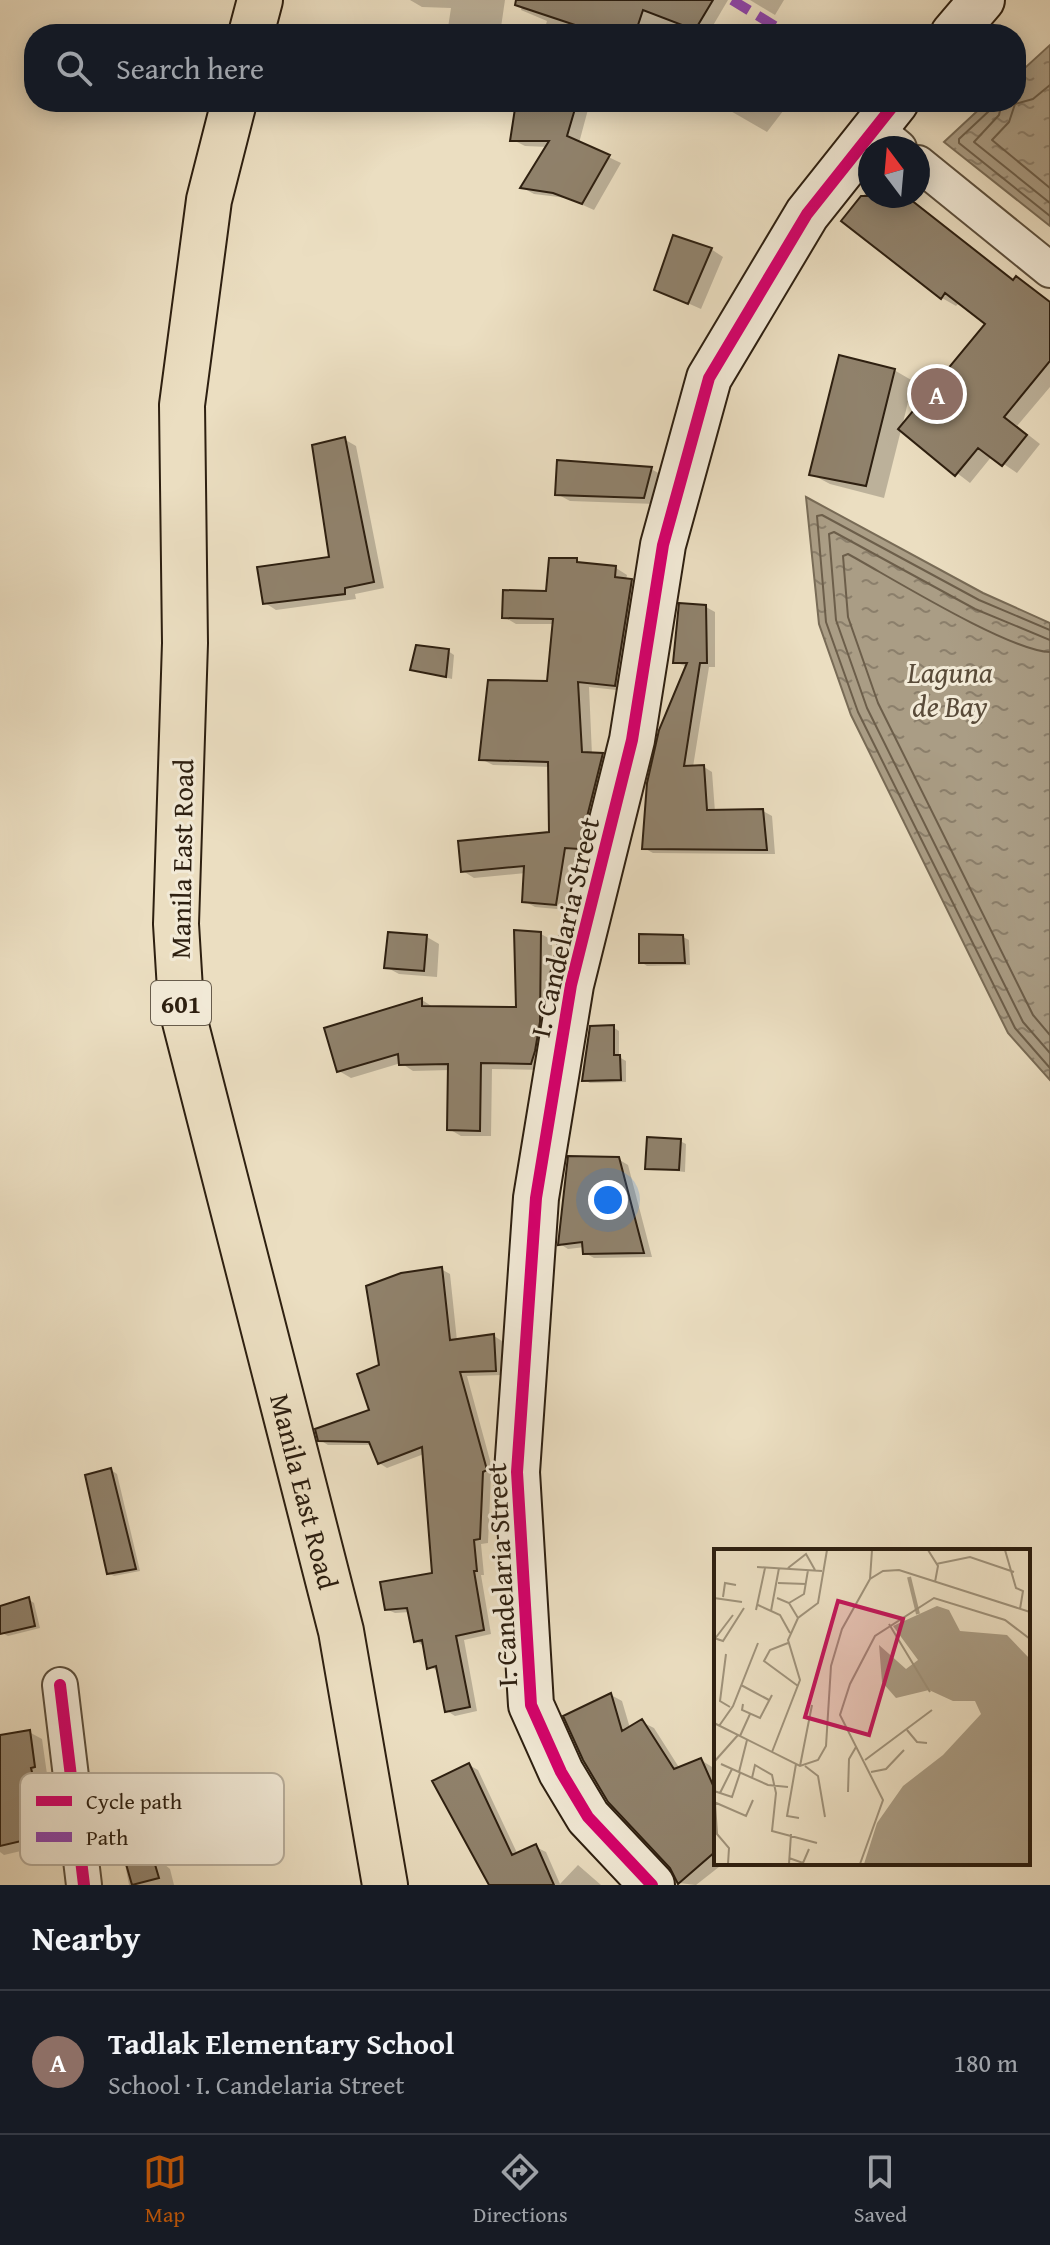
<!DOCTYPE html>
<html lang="en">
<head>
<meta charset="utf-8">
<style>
	body { margin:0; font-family:"Gentium Book Plus",serif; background:#20242c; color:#f1f3f6 }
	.compass { position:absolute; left:858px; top:136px; width:72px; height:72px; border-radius:50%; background:#171b24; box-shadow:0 4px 20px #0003; rotate:344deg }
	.you { position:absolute; left:608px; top:1200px; width:28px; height:28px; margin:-20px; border:6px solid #fff; border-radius:50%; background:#1a73e8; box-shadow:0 0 0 12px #1a73e833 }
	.badge { display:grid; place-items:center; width:52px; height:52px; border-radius:50%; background:#b45309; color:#fff; font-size:26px; font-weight:700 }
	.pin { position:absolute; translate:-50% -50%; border:4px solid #fff; box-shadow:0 2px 8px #0006 }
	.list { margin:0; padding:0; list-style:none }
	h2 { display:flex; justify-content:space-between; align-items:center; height:104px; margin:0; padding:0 32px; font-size:34px }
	h2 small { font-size:26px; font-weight:400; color:#9ea1a6 }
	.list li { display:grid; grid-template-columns:52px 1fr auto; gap:24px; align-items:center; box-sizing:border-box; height:144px; padding:0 32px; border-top:2px solid #363941 }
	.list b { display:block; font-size:30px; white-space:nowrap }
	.list p { margin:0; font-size:26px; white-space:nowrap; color:#9ea1a6 }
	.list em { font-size:26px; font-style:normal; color:#9ea1a6 }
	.icon { flex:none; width:44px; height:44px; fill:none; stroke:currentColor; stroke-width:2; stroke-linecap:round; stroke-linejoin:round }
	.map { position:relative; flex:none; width:1050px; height:1885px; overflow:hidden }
	.search { position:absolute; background:#171b24; box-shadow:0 4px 20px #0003; left:24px; right:24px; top:24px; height:88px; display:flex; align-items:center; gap:20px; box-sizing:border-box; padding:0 28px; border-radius:32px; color:#9ea1a6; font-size:30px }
	.sheet { height:248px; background:#171b24 }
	nav { display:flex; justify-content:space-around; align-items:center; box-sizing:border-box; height:112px; border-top:2px solid #363941; background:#171b24; font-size:22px; color:#9ea1a6 }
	nav a { display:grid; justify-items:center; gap:4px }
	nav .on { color:#b45309 }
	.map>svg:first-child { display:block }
</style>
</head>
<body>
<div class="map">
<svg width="1050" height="1885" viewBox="0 0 1050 1885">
	<defs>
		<pattern id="water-ripples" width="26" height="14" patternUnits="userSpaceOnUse" patternTransform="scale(2)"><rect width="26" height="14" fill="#aa9d85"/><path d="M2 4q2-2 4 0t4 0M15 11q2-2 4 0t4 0" fill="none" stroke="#8b7f6b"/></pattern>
	</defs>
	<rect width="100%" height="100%" fill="#ebdec1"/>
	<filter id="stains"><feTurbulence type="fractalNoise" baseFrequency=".0025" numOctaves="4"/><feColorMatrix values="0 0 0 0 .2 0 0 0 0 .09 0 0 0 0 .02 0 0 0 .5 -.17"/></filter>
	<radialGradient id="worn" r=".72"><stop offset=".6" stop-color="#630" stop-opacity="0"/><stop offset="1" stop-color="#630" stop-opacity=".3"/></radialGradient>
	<path fill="url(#water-ripples)" stroke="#786b56" stroke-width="2" d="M1050,45v181l-106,-84 43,-40h29v-26z
		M806,497l177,96 67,30v457l-42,-47 -157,-318 -32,-91z"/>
	<path fill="#0003" d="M410,0h95l-5,34h-53l4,-26 -29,-1z
		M524,0h204l-20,34h-165l4,-13 -26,-11z
		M750,0h34l-9,15z
		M524,102h66l-11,41 42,20 -27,47 -27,-12 -33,-4 -11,-6 25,-41 -23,-1 -12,-6z
		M725,102h65l-23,30 -45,-26z
		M870,187v9h37l108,85 16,6 19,15v85l-33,39 23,18 -23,29 -25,-17 -22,27 -69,-53 -17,68 -54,-14 -19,-10 83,-104 19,11 -11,46 86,-103 -28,-22 -4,4 -14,-8 -98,-77z
		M711,249l12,8 -22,52 -45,-20z
		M344,439l12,7 28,142 -29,6 1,5 -80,11 -11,-7 66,-44z
		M651,469l13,7 -8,28 -86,-3 -13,-7z
		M577,560l9,5 30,3 11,7 -1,5 17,7 -17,104 -37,-4 3,68 22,6 -24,94 -14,-1 -8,56 -33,-3 -11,-6 2,-28 -52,5 -11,-7 88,-37 -1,-67 -57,-2 -12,-6 67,-76 6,-59h-38l-12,-7 44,-24z
		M706,607l9,5v55h-6l-16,100h11l8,5 3,40 48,-1 9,5 3,38 -122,-1 -9,-5 43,-181 -12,-5z
		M448,651l6,4 -2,24 -40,-10z
		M541,934l11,6 -1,89 -8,41 -51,-1 -1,67h-30l-12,-7 1,-59 -37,1 -12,-8 -50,15 -12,-7 -13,-42 96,-29 11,7 85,2z
		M427,937l12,7 -2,33 -38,-3 -13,-7z
		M683,937l6,3 1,25 -43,1 -6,-4z
		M613,1027l6,4v26l7,4v21l-36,1 -6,-3z
		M680,1141l6,3 -1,28 -38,-4z
		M618,1159l10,6 24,92 -58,1 -9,-5v-6l-17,2 -8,-5z
		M441,1269l9,5 7,67 37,-5 8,5 1,34 -36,1 27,99 -3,1 -3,67 -7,1 3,31h-3l10,59 -27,6 13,71 -22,5 -8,-5 -8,-40 -10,-4 -4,-20 -9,-6 -6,-29 -15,1 -9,-4 48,-35 -10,-120 -37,14 -8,-5 -6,-18h-45l-8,-5 51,-29 10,-45z
		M111,1470l6,4 23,97 -26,5 -6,-3z
		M28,1599l6,4 6,25 -32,8 -6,-3 -2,-25z
		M611,1695l11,6 8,27 12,-6 12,6 26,41 21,-9 11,7 4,8v88h8l-28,22 -17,-2 -7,-16 -62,-66z
		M29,1732l13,7 5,35 -4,1 16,67 -55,13 -4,-3v-115z
		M469,1765l9,5 40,85 18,-8 10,5 14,32 18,-19 23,20h-109z
		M151,1853l19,16 4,16h-45l-5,-26z"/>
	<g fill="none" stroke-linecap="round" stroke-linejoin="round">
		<path stroke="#6c5e4a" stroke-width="2" d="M1050,85l-17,14 -18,5 -6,18 -17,18 58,48
			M992,102l-3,9 -30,28v4l91,73
			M1002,102l-3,13 -25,27 76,61
			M1050,630l-71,-30 -157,-85 -5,1 9,106 32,90 157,316 35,40
			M1050,640l-75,-31 -141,-77 -5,2 7,86 31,88 156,314 27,31
			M1050,652c-41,-1 -160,-75 -202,-98l-5,2 5,61 30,86 155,312 17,20"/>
	</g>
	<path fill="#90826c" stroke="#2d1f10" stroke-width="2" d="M516,0h197l-18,30 -52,-20 -8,24h-33l-87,-29z
		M516,102h61l-10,34 43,19 -28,49 -29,-11 -33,-5 29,-47h-39z
		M861,196h45l107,84 3,-4 34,26v59l-46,56 23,18 -25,31 -24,-18 -23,28 -57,-47 87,-105 -40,-31 -4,6 -100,-78z
		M673,235l39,13 -24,56 -34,-14z
		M839,355l56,14 -29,117 -57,-11z
		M345,437l29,145 -29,6v6l-82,10 -6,-37 72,-10 -17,-112z
		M557,460l95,7 -8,31 -89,-3z
		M549,558h28v4l39,4 -1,11 17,2 -17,107 -37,-4 4,70 21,1 -24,96 -14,-1 -9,57 -34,-3 2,-36 -63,6 -3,-31 91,-9 -1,-70 -69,-2 9,-80 59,1 6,-62 -51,-1 1,-28 43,1z
		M679,603l27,2 1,58h-7l-16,103 20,-1 3,45 56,-1 4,41 -125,-1 5,-66 12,-53 28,-67h-14z
		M416,645l33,4 -3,28 -36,-7z
		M514,930l27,2 -1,90 -5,29 -4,13 -50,-1 -1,68 -33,-1 1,-66 -49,1 -1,-11 -61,18 -13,-44 98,-30v8l94,1z
		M388,932l39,3 -3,36 -40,-3z
		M639,934l44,1 2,28h-46z
		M614,1025v30h6l1,25 -39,1 8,-55z
		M647,1137l34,2 -2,31 -34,-1z
		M568,1156l51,1 25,96 -61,1 -1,-12 -24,3z
		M442,1267l8,73 44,-6 2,37 -36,1 27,98 -4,2 -3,67 -6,1 3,31h-3l10,59 -28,6 14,71 -25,5 -9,-46 -9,3 -5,-29 -8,2 -7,-34 -22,2 -5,-28 52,-9 -10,-126 -44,17 -9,-22 -51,-1 -3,-12 54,-19 -12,-36 22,-9 -13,-79 35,-13z
		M111,1468l25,101 -29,5 -22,-99z
		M29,1597l6,29 -35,8v-28z
		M611,1693l11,38 20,-12 32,50 27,-11 15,34v59l-38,33 -8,-16 -62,-66 -25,-42 -20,-44z
		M30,1730l5,37 -4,1 16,67 -47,11v-111z
		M469,1763l43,92 24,-11 18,41h-65l-57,-104z
		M151,1851l8,27 -27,7 -8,-28z"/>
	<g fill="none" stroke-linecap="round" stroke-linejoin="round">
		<g stroke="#5c4f3c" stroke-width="38">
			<path id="street" d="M875,128l24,20
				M918,163l132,107
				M60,1685l24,200"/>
		</g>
		<g stroke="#2d1f10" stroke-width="48">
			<path id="secondary" d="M953,34l29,-34
				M652,1885l-64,-68 -27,-45 -30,-67 -14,-233 19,-274 35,-213 61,-245 31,-195 46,-167 98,-164 89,-112"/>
		</g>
		<g stroke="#2d1f10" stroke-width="48">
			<g id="primary">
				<path d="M251,34l9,-34"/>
				<path id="s1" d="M234,102l-25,98 -27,205 3,238 -9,281 5,82 160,625 44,254"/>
			</g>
		</g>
		<use href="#street" stroke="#f2ead7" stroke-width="34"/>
		<use href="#secondary" stroke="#f2ead7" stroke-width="44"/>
		<use href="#primary" stroke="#ebdec1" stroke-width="44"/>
		<path stroke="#8e44ad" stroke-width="10" stroke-dasharray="20 10" stroke-linecap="butt" d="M732,0l56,34"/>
		<g stroke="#f2ead7" stroke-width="17">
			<path id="cycleway" d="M60,1685l24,200
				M652,1885l-64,-68 -27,-45 -30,-67 -14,-233 19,-274 35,-213 61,-245 31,-195 46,-167 98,-164 89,-112"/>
		</g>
		<use href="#cycleway" stroke="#d6006c" stroke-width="12"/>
	</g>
	<g text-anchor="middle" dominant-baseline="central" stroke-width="6" stroke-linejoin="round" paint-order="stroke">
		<rect fill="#f2ead7" stroke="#685c4c" stroke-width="2" x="151" y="981" width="60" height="44" rx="6"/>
		<g font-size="26" font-weight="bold" fill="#2d1f10">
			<text x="181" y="1003">601</text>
		</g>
		<g font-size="28" fill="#2d1f10" stroke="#f2ead7">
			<text transform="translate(181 859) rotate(-89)">Manila East Road</text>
			<text transform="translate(564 927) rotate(-77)">I. Candelaria Street</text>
			<text stroke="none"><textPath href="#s1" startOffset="1410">Manila East Road</textPath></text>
			<text transform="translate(501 1575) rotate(-93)">I. Candelaria Street</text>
		</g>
		<g font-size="30" font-style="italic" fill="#594b39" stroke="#f2ead7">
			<text x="950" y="672">Laguna<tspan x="950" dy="34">de Bay</tspan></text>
		</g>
	</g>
	<g transform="translate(714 1549)">
		<rect width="316" height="316" fill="#ebdec1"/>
		<path d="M223,57l12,4 11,21 47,4 23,24v205h-166l13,-41 26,-37 40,-31 38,-41 -6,-13h-22l-24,-11 -33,8 -14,-16 -3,-37 27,24 12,-9 -25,-34z" fill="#aa9d85"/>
		<path fill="none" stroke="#aa9d85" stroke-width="4" d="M195,28l9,37"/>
		<path fill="none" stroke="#9f927a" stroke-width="2" d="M214,1l10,16 -3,16M291,1l11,38 7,3 -3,18M222,15l34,-7 44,15M43,18l65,4M74,19l18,-14 9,16M156,30l2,-29M64,34l28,1M9,48l2,-14 11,2M0,49l28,4M63,49l12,5 9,15M75,54l15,-9 4,-24M44,56l22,10 10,18M42,61l9,-42M57,62l8,-43M175,75l41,68M0,89l9,3 21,-33M0,91l19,-25M74,94l-18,7 -6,11 34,25M12,105l-6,47 10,6M27,136l28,15M29,155l-1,6 18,8 12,-23M0,174l86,43 18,-6 8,-14 5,-80 11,-37 28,-50 13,-8 16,-1 131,42M5,177l14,-20 25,-63M193,181l10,12 10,1M26,187l10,-22M58,203l28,-72 -12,-40 10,-22 20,-15 9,-53M151,211l67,-50M0,213l24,-27M7,215l47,21 20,2M82,215l-9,52 12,2M86,217l12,-61M91,217l13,10 7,41M25,223l8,-32M157,223l15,-3 18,-19M38,229l3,-13 17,10 4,18 -4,38 45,12M0,242l18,6 8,-24M134,243l1,-33 7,-12M6,244l12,-24M0,253l32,14 7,-16M1,254l2,31 12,14 -1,16M75,309l14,5 6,-14M75,315l2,-30M146,315l23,-64 -43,-85 10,-31 25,-48 59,-38 71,22 25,19"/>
		<path fill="#c2185b" fill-opacity="0.15" stroke="#c2185b" stroke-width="4" d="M124,52l65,18 -34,116 -64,-18z"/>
		<rect width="316" height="316" fill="none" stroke="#2d1f10" stroke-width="4"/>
	</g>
	<rect x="20" y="1773" width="264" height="92" rx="12" fill="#f2ead7" stroke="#b7ad9b" stroke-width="2"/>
	<rect x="36" y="1796" width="36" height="10" fill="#d6006c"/>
	<rect x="36" y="1832" width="36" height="10" fill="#8e44ad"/>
	<g font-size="22" fill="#2d1f10">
		<text x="86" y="1809">Cycle path</text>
		<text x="86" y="1845">Path</text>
	</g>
	<rect width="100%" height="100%" filter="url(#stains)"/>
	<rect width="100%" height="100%" fill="url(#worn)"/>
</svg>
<svg class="compass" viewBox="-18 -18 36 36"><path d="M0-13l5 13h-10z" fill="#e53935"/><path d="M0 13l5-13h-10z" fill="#9ea1a6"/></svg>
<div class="you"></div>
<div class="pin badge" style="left:937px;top:394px;background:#8d6e63">A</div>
<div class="search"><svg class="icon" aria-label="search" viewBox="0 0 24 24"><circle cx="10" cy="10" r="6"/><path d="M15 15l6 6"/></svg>Search here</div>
</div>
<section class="sheet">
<h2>Nearby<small></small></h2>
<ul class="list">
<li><span class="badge" style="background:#8d6e63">A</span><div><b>Tadlak Elementary School</b><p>School · I. Candelaria Street</p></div><em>180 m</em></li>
</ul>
</section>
<nav>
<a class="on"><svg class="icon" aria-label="map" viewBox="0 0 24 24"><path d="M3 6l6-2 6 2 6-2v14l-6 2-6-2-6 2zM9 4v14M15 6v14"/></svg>Map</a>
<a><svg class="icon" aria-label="directions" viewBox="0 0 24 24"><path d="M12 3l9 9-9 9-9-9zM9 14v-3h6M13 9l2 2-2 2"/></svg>Directions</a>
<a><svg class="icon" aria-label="saved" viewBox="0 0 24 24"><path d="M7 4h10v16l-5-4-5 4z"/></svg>Saved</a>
</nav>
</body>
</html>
